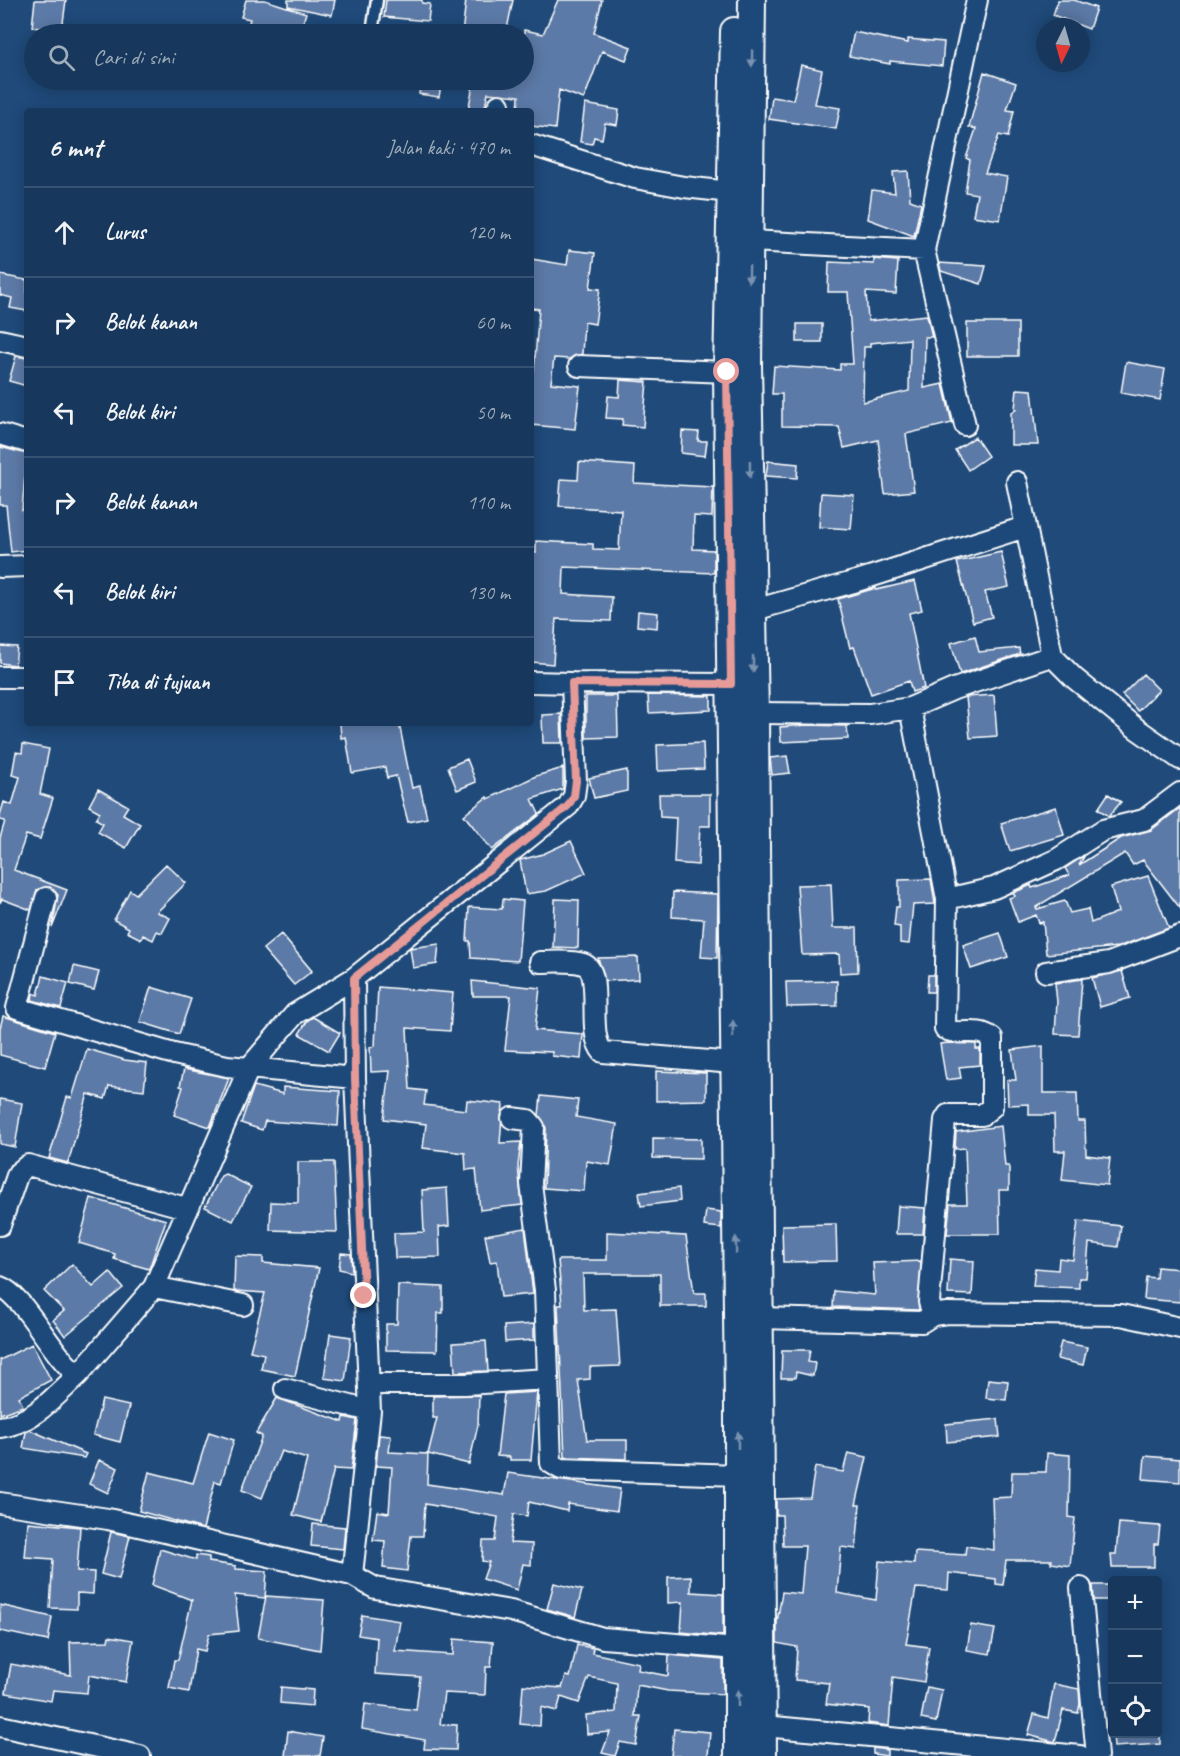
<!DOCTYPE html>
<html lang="id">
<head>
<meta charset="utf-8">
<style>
	body { margin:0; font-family:Caveat,sans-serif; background:#203f62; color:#f1f3f6 }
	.controls { position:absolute; right:18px; bottom:18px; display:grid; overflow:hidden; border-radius:6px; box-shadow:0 3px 15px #0003 }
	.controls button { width:54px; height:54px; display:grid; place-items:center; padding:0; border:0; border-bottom:2px solid #365272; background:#17385c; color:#f1f3f6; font:30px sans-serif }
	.compass { position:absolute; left:1036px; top:18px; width:54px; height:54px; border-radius:50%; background:#17385c; box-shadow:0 3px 15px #0003; rotate:185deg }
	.stop { position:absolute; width:18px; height:18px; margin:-14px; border:4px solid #e69b98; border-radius:50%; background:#fff }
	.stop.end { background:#e69b98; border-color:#fff; box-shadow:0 2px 6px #0008 }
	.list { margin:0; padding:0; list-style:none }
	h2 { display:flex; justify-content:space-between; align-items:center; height:78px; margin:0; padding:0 24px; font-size:26px }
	h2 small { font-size:20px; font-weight:400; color:#9eacbb }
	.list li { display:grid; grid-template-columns:39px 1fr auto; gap:18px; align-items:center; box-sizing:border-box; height:90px; padding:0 24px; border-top:2px solid #365272 }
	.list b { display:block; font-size:22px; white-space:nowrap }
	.list em { font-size:20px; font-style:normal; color:#9eacbb }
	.icon { flex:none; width:33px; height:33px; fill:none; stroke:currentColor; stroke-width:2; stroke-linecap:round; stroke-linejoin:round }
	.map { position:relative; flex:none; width:1180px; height:1756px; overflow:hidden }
	.search { position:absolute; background:#17385c; box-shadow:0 3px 15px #0003; left:24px; top:24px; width:510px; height:66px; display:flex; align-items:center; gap:15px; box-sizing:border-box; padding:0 21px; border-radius:33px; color:#9eacbb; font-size:22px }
	.panel { position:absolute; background:#17385c; box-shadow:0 3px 15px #0003; left:24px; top:108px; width:510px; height:618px; border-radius:6px }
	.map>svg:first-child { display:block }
</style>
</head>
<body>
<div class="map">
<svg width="1180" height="1756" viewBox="0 0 1180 1756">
	<rect width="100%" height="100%" fill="#1f4a7a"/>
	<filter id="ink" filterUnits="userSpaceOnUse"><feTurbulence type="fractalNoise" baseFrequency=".0167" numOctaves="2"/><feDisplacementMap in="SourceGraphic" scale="12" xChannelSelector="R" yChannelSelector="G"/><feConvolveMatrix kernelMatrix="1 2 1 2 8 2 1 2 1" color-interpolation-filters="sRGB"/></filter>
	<g filter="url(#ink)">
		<path fill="#5c7aa7" stroke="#fff" stroke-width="1.5" fill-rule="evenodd" d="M35,0h31l-4,30 -30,-3z
			M246,0h19l41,13 -7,21h-53l4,-15 -9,-2z
			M288,0h47l-3,15 -44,-9z
			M386,0h36v3l8,1 -2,17 -44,-4z
			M466,0h47l-7,34h-44z
			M558,0h44l-8,33 37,14 -5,13 -24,-9 -18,48 -25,-9 -4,39 -24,-3v-15h-13l1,-15 -31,-3 -4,18h-16l6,-31h50v-50l19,4z
			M1058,0h16l22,8 -7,21 -36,-14z
			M854,32l54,11v-4l36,3 -2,24 -52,-5v3l-41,-8z
			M801,65l21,5 -7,34 25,4 -4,21 -67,-10 3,-22 21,3z
			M984,72l32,11 -9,27 7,1 -6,26 -9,-2 -14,38 22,4 -7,43 -27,-4 4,-22 -12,-2 5,-32 -4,-2 10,-29 -7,-2z
			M421,80h21l-3,17 -20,-3z
			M585,104l34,6 -2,15 -12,-2 -3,16 -8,-2 -2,7 -12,-2z
			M908,171l2,29 11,4 -7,32 -46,-17 4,-29 23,3 -2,-21z
			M569,250l26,3 -5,35 10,1 -5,35 -11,-2 -2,32 -13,5 -15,-1 -3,25 29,3 -5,43 -44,-4v-56l3,1 5,-61 -8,-1v-49l36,6z
			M874,259l24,2 -2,33 -30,-2 2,29 59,-6 5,22h-7l-1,51 19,-4 9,39 -46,11 8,57 -29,3 -7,-54 -34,8 -5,-21 -57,-1v-32h-10l2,-28 66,4v-6h13l-5,-72h-20l1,-30 45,2zM910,339l-1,52 -46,11 1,-55h6v-4z
			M939,263l47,3 -5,18 -40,-13z
			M0,275l27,5v31l-17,-3 2,-10 -12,-3z
			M967,323h51v33h-51z
			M797,324h25v18h-25z
			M16,356l11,2v28l-18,-5z
			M1126,362l39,7 -5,31 -39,-7z
			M620,380l27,2 -4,45 -21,-2 1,-6 -17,-1 2,-22 11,1z
			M1017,389l15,1 6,55h-27v-32l6,-4h-2z
			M682,431l17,1 -1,9h9l-2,15 -24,-3z
			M975,437l13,19 -20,14 -13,-20z
			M0,447l27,7 -5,56 5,-1v41l-16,2 -5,-47h-6z
			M768,461l30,3 -1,14 -31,-2z
			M579,462l56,4 -1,17 79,4 -1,30 -18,-1 -1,33 21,1v23l-150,-6 -1,27 49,3 -1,24 -55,-2 -3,45 -22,-2v-109h5v-12l57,3v5l26,1 2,-40 -62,-4 2,-27 17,1z
			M821,493l33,2 -3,34 -32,-2z
			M1001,552l8,35 -24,5 7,25 -19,5 -16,-60z
			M915,581l7,29 -13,3 15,75 -12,4 -3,-11 -38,13 -17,-47 -4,1 -12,-49 38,-11v2z
			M638,611l20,2 -1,15 -20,-2z
			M975,636l4,16 40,-4 1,6 -60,20 -9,-31z
			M0,646l17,1 -2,18 -15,-2z
			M1143,674l16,16 -21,21 -16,-16z
			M648,695l63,1v14l-62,3z
			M994,695l3,41 -27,2 -4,-41z
			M586,696h31l1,41 -32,1z
			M561,714l1,29h-19l-1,-28z
			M340,723h59l13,65 8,-2 7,32 -19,4 -12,-46 -9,2 -2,-11 -33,6 -6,-36 -5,1z
			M808,725l39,1 1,13 -67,3 -1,-15z
			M703,743l1,26 -46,2 -1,-26z
			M23,744l26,5 -9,45 13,4 -13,41 -14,-4 -12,35 53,20 -15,38 6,-33 -8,-8 -13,3 -6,20 -29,-11 -2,4v-65l5,-17 -5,-1v-5l4,-13 8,3 8,-28 -8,-2 4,-23 6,1z
			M787,756l3,17 -18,2 -2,-17z
			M467,759l9,23 -19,8 -9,-23z
			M563,768v21l-31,10 7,15 -47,36 -28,-35 23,-18 1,2 48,-23z
			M627,770v21l-33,7 -5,-20z
			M98,789l30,17 -5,8 17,10 -14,24 -28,-16 5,-9 -7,-4 4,-7 -11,-6z
			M659,794h51v32h-10l-2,39 -24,-2 2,-45 -16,-1z
			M1108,794l13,8 -12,14 -11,-7z
			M1056,807l8,28 -54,16 -9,-28z
			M1180,808v100l-37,-48 -10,5 -8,-12 -89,54 1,2 28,-8 5,12 18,-4 3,14 27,-11 -7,-25 37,-11 21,52 -51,19 -72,7 -3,-32 -4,1 -3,-8 -18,7 -9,-24 6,-2 -2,-3 18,-8 1,3 37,-13 -4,-7 20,-13 -6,10 42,-27 30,-8z
			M571,841l15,32 -40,18 -20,3 -6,-34 23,-6z
			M166,864l20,19 -29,29 13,6 -8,15 -5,-2 -4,9 -10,-5 -2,4 -14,-7 2,-4 -15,-8 16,-30 6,4z
			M931,879l4,25 -22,1 -4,39 -9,-1v-16l-6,-1 2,-19h3v-27z
			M831,884l2,44h24l1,44 -18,1 -1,-19 -37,1 -5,-70z
			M673,892l45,2 -1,64 -16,-1 3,-38 -32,-2z
			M503,899l20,2 -5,60 -47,-3 -1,-17h-3l2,-34 33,2z
			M555,899l24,1 -1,48 -25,-1z
			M1000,933l8,24 -37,12 -8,-24z
			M281,934l31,37 -18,14 -31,-36z
			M439,944l-2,20 -24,4 -3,-20z
			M638,957l1,22 -34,2 -7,-23z
			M74,966l25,6 -5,18 -24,-6z
			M1122,971l8,27 -30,9 -8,-29z
			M928,975h6v17h-7z
			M43,976l25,7 -7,25 -29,-8 1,-7 5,2z
			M1082,979l-4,56 -23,-1 2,-32 -2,-19z
			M472,981l68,7 -5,42 48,4 -2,25 -29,-3v-4l-47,-2 6,-54h-38z
			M837,981v25l-50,1 -1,-25z
			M151,987l40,12 -12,35 -39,-12z
			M378,987l75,6 -3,38 -43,-3 3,61 16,2 -2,14 42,5 1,-10 36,4 -3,39 21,-1 -3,24 4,39 -42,5 -4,-41 -10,1 -1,-17 -42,-5 3,-24 -42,-5 6,-48 -19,1 -1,-25 5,-1z
			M3,1016l52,16 -10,35 -45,-12v-27z
			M313,1017l27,16 -11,18 -30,-17 8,-13z
			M948,1043l28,1v5h4v16l-21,2 2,11 -15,2 -6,-36z
			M1043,1046v47h34l1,28h7l1,34 24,3 -3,27 -45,-5 3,-29h-10l-1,-36h-25v-11l-21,1 -1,-25h9l-4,-30z
			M87,1049l38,11 22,3 -3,27 -35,-4 -4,13 -17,-5 -20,69 -19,-5 18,-61 5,1z
			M184,1069l45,9 -19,49 -36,-12 9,-28 -3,-1z
			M656,1071l50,2v27l-50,1z
			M254,1086l29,8v-7l57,4 -2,35 -73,-5 -3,9 -21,-7z
			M541,1096l37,4 -2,17 41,7 -7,41 -24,-4 -2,30 -40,-3 2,-60 -7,-13z
			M0,1099l22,4 -7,44 -15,-3z
			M1001,1126l4,40h4v24h-10l1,44h-53l3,-30h17l-2,-56 -10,1 1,-17z
			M653,1138l48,1v20l-48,-1z
			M298,1162h36l3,70 -67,-2 1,-28 27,1z
			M225,1174l26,13 -18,34 -28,-14 16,-31z
			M447,1188l2,38 -10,1 1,30 -45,1 -1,-25 30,-1 -2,-42z
			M679,1188l1,13 -39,5 -2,-13z
			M91,1198l75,22 -17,49 -35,-10 1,-5 -36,-11z
			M898,1206l27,2 -2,26h-27z
			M706,1210l15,2v16l-17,-2z
			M1078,1221l43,5 -3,21 -29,-4 -3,35h-7v10l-46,-2 2,-18 23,2 1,-12 14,2z
			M836,1224l1,37 -54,1 -1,-37z
			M525,1228l8,66 -32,3 -4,-36 -7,1 -5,-27z
			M607,1232l79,4 8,57h12v13h-46v-32h-77l1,36 32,-1 4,57 -30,1v12l-12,1 9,60h40v19l-62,-2 -7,-152h4l-4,-45h49z
			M341,1253l10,1 1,18 -13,-3z
			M235,1256l28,1v6l56,5 -24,108 -34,-7 3,-15 -14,-3 15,-58 -31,-2z
			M950,1259l24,2 -2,34 -24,-1z
			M921,1261l-2,49 -86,-3 1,-16 41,4 -2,-32z
			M72,1264l21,23 17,-15 13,16 -58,48 -12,-16 11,-9 -20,-20z
			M1157,1267l23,2v33l-36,-3 2,-22 10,1z
			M398,1285l45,2v26h-5l-1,38 -51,-1v-26h11z
			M534,1324v16l-29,2 -1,-16z
			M330,1334l21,3 -6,44 -21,-3z
			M486,1341l2,30 -33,1 -2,-29z
			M1061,1342l26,5 -4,18 -26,-6z
			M32,1344l19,36 -32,17 4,9 -23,8v-54z
			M782,1350h28l-2,12 7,1 -2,13 -17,-4 -1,6h-14z
			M988,1379l20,2 -2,19 -20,-2z
			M537,1392l-6,68h-21v-3l-13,-1 7,-62z
			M479,1395l-1,30 -9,39 -41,-10 9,-36h-4v-22z
			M277,1398l66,24 1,-5 13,3 -6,50 -17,-1 -13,53 -28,-7 14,-56 -26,-8 -19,47 -20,-8 20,-54 -6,-3z
			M102,1400l27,6 -9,36 -27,-7z
			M998,1419l2,18 -53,5 -1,-18z
			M30,1430l56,24 -2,4 -61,-10 3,-16z
			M209,1432l25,8 -13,43 -6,-2 -12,48 -64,-18 10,-39 44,11z
			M379,1435l12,1 -2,16 39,2 -1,30 77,11 4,-22 112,16 -3,22 -49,-7 -1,7 -38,-9 -2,14 -13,-2 -4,29 22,1 -1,21 -8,-1 -6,26 -34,-11 6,-17 -7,-1 1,-20h12l3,-24 -73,-13 -2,32h-12l-4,35 -24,-3 2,-27 -12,-1 4,-29 12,2 3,-46 -16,-1z
			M848,1453l19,4 -11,48h4l-4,44 -15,-2 -4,46 39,7 3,-39 35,3 1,-12 50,3 1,-9 28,4 -2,-52 19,-1 1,-25h34l1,-19 23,2 -1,62 6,1 -5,48 -19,-3 1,-3h-46l-3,25 -7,-1v-5l-47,-6 -1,17 -32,-2 -10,56 23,3 -5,35 -31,-5 -4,49 -21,-3 1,-14 -43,-5 3,-21 -34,-3 2,-33 -20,-4v-21l5,-30 19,2 4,-48h-22l-1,-31h-6v-16l34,-1 5,-31 28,5z
			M1145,1456l35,3v23l-37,-3z
			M99,1460l19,8 -10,25 -19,-9z
			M28,1522l52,5 -3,44 17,1 -1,22 -16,-1v16l-27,-1 3,-49 -28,-2z
			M1119,1523l41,3 -2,18h-4v23h-42l-1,-13h5z
			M313,1524l32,3 -2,22 -32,-3z
			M111,1532l19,4 -11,43 -18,-5z
			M160,1549l36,11v-5l13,2v5l27,4v3l31,2 -2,27 -30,-3 4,36 -30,3 -4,17 -9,-2 -7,43 -20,-4 5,-28h4l14,-60 -40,-15z
			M691,1576v16l32,2v42l-42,-4 2,-30 -15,1v-26z
			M554,1583l28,7 -7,27 -28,-8z
			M1093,1585h20v15h-19z
			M266,1596l58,4 -4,50 -62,-12z
			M0,1605l52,12 -4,24 -48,-10z
			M362,1615l38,6 -5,30 58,4 1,-16 39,3 -2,25h-5l-1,28 -41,-2 -4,31 17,1 -1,25 -32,-1 1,-9 -63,-11 3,-25 51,6 4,-33 -45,-3 2,-36 -19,-3z
			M971,1625l24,4 -5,25 -23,-4z
			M109,1636l24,4 -7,42 -37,-7 -2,18 -34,-3 -2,11 -45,-8 5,-29 60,11 -1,-33 38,-1z
			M577,1645l16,3 -1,5 47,10 -1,7 30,6 1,-21 54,5v34l-55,-3 -31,-6 -2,31h6l-5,29 -16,-3 -5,14 -13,-3 8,-21 -23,2 -1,-19 30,-3 1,-29 -28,-6 -10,26 -18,-6 -4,14 -16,-4 -1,19 -20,-2 3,-39 39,3 4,-12 4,1z
			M1054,1684l25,5 1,15 -2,9 -15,-3 -8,32 -27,-7 6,-21 14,4z
			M281,1687l32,3 -1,16 -32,-3z
			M927,1687l15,3 -6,32 -15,-3z
			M674,1729l36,3 -2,24h-37z
			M288,1731l35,6 -3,19h-35z
			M1113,1734h47v10l-46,3z
			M873,1748l14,2v6l-14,-2z"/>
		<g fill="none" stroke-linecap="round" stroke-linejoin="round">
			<g stroke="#fff" stroke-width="15">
				<path id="service" d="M377,0l-4,26 4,8"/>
			</g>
			<g stroke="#fff" stroke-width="24">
				<path id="minor" d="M496,111l3,-6
					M531,145l104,33 49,9 47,5
					M749,241l175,9
					M0,340l27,6
					M579,366l148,6
					M965,425l-41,-175 53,-250
					M0,434l27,8
					M1017,482l35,174 22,22 63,51 43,30
					M0,567l27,-1
					M754,610l103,-29 168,-54
					M0,677h27
					M531,682l41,1
					M731,684l-159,-1 4,98 -2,15 -6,10 -214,172 1,100 15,333 -18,164 23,13 136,23 92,27 147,12
					M910,708l37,191 -2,130c15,8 31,-3 47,9v69l-10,8h-34l-3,5 -16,182 4,13
					M755,713l115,1 40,-6 44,-19 98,-33
					M46,898l-29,110 157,46 53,12 128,12
					M947,899l47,-11 62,-28 47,-30 41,-10 36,-27
					M540,962c13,0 31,-2 43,2 22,7 2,69 20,88l130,11
					M1046,972l63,-9 71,-27
					M512,1118l16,2 6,7 -3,57 14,106 6,173 10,6 177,6
					M0,1225l18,-52 10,-8 158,43
					M0,1287c24,8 52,69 78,88l76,-88 95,-219 46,-54 59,-36
					M154,1287l89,18
					M759,1318l163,4 11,-7 14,-2 174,2 59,13
					M370,1384h95l83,-5
					M285,1389l85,22
					M0,1427c33,-4 54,-30 78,-52
					M0,1503l108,16 244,56
					M1081,1588l16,168
					M0,1726l140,30
					M764,1726l316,30"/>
			</g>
			<g stroke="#fff" stroke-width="30">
				<path id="tertiary" d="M752,0l-4,366 7,347 8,1043
					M734,31l-7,341 11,1034v350"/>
			</g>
			<use href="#service" stroke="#1f4a7a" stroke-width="10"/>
			<use href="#minor" stroke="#1f4a7a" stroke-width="20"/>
			<use href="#tertiary" stroke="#1f4a7a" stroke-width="26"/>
		</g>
		<defs><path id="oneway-solid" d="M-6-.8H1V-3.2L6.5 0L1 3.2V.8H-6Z" transform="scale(1.5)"/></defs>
		<g fill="#7992af">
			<use href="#oneway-solid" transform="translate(752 58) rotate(91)"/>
			<use href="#oneway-solid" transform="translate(749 274) rotate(91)"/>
			<use href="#oneway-solid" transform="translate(750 469) rotate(89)"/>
			<use href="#oneway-solid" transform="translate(753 664) rotate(90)"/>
			<use href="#oneway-solid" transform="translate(733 1029) rotate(-90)"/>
			<use href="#oneway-solid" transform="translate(736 1245) rotate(-91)"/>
			<use href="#oneway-solid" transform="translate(738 1440) rotate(-90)"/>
			<use href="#oneway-solid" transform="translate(738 1698) rotate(-90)"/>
		</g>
	</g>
	<g fill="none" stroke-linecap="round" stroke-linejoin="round" filter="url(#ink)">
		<path stroke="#e69b98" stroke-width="8" d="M364,1296l-9,-218 -1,-100 214,-172 6,-10 2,-15 -4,-98 159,1 -4,-312"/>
	</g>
</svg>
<div class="controls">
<button>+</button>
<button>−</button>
<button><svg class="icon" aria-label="locate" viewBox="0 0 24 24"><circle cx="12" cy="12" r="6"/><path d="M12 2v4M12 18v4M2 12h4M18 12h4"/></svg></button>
</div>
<svg class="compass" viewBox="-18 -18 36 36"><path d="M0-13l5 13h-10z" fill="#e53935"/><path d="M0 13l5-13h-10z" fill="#9eacbb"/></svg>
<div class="stop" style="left:727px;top:372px"></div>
<div class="stop end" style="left:364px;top:1296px"></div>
<div class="search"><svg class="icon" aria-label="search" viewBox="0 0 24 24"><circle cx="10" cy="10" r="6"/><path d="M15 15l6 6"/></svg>Cari di sini</div>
<section class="panel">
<h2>6 mnt<small>Jalan kaki · 470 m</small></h2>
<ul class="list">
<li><svg class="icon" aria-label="ahead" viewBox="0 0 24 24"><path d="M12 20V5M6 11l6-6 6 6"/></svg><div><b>Lurus</b></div><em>120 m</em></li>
<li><svg class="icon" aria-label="right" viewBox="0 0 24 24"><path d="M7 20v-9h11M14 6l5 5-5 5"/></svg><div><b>Belok kanan</b></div><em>60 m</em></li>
<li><svg class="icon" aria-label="left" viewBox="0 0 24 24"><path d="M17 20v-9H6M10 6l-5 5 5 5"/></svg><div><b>Belok kiri</b></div><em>50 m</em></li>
<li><svg class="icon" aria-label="right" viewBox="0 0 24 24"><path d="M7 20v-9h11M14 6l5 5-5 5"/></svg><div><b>Belok kanan</b></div><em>110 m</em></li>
<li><svg class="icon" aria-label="left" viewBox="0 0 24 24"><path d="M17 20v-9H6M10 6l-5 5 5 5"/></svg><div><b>Belok kiri</b></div><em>130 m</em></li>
<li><svg class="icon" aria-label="arrive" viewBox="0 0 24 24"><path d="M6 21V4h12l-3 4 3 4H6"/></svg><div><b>Tiba di tujuan</b></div></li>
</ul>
</section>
</div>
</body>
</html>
